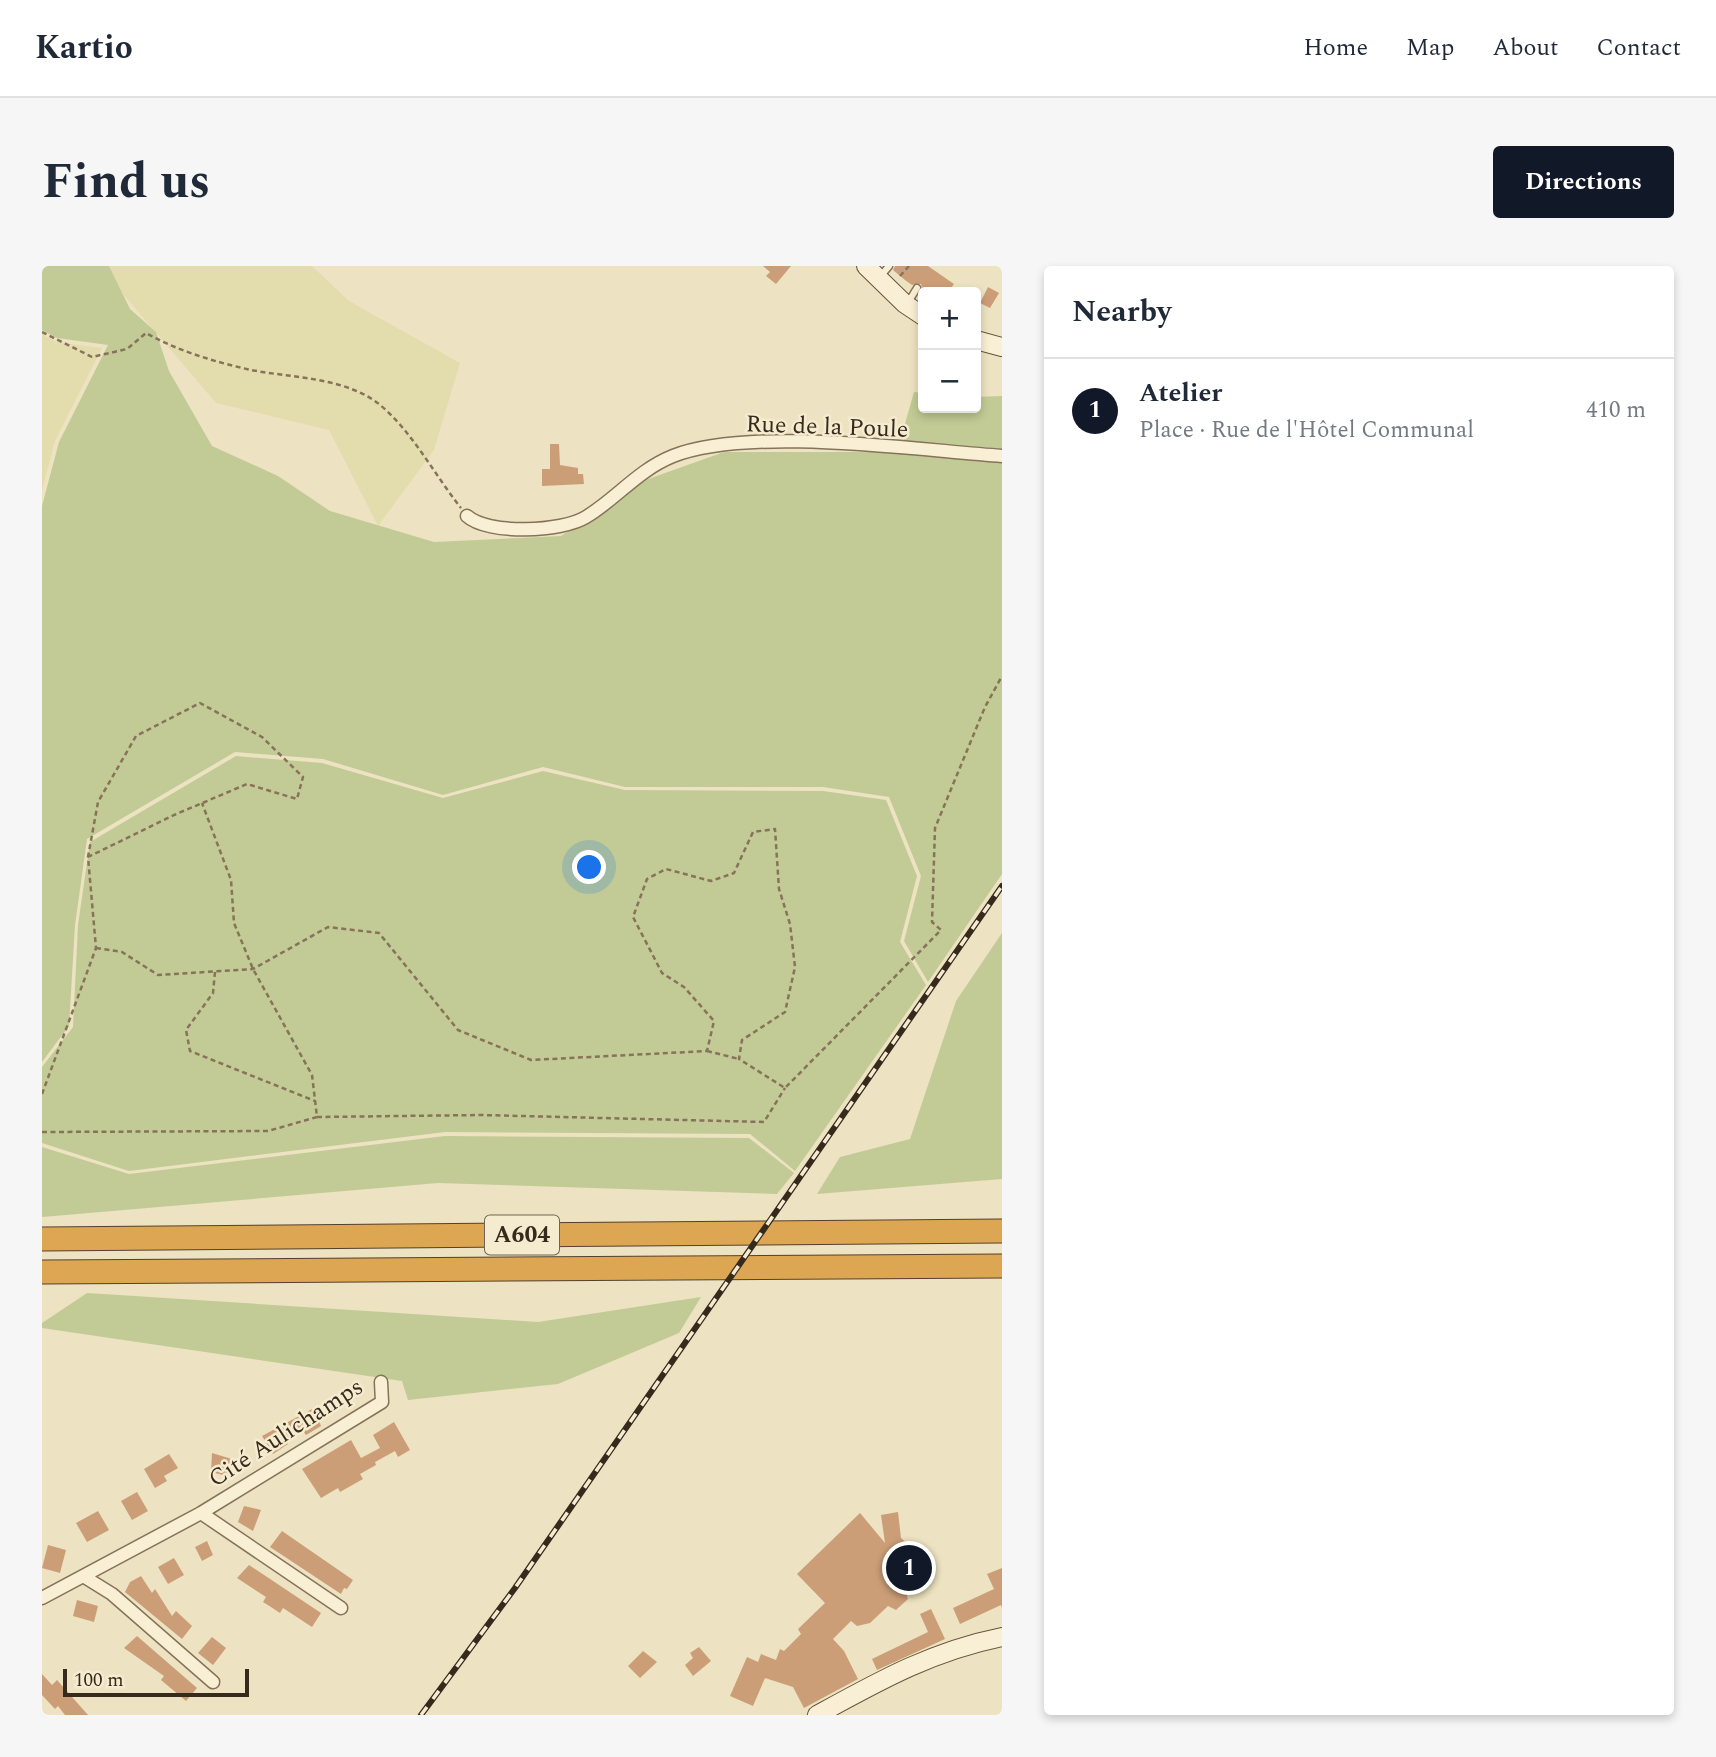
<!DOCTYPE html>
<html lang="en">
<head>
<meta charset="utf-8">
<style>
	body { margin:0; font-family:Spectral,serif; background:#f6f6f7; color:#1f2937 }
	.controls { position:absolute; right:21px; top:21px; display:grid; overflow:hidden; border-radius:7px; box-shadow:0 4px 10px #0003 }
	.controls button { width:63px; height:63px; display:grid; place-items:center; padding:0; border:0; border-bottom:2px solid #e0e1e3; background:#fff; color:#1f2937; font:35px sans-serif }
	.scale { position:absolute; left:21px; bottom:18px; width:186px; box-sizing:border-box; padding-left:7px; border:4px solid #362a1d; border-top:0; font-size:19px; line-height:24px; white-space:nowrap; color:#362a1d; -webkit-text-stroke:5px #f5ecd0; paint-order:stroke }
	.you { position:absolute; left:548px; top:602px; width:24px; height:24px; margin:-18px; border:5px solid #fff; border-radius:50%; background:#1a73e8; box-shadow:0 0 0 10px #1a73e833 }
	.badge { display:grid; place-items:center; width:46px; height:46px; border-radius:50%; background:#111827; color:#fff; font-size:23px; font-weight:700 }
	.pin { position:absolute; translate:-50% -50%; border:4px solid #fff; box-shadow:0 2px 7px #0006 }
	.list { margin:0; padding:0; list-style:none }
	h2 { display:flex; justify-content:space-between; align-items:center; height:91px; margin:0; padding:0 28px; font-size:30px }
	h2 small { font-size:23px; font-weight:400; color:#747a83 }
	.list li { display:grid; grid-template-columns:46px 1fr auto; gap:21px; align-items:center; box-sizing:border-box; height:105px; padding:0 28px; border-top:2px solid #e0e1e3 }
	.list b { display:block; font-size:26px; white-space:nowrap }
	.list p { margin:0; font-size:23px; white-space:nowrap; color:#747a83 }
	.list em { font-size:23px; font-style:normal; color:#747a83 }
	.map { position:relative; flex:none; width:960px; height:1449px; overflow:hidden; border-radius:7px }
	header { display:flex; align-items:center; gap:42px; box-sizing:border-box; height:98px; padding:0 35px; background:#fff; border-bottom:2px solid #e0e1e3 }
	header strong { font-size:33px }
	nav { display:flex; gap:38px; margin-inline-start:auto; font-size:24px }
	.intro { display:flex; align-items:center; justify-content:space-between; box-sizing:border-box; height:168px; padding:0 42px }
	h1 { margin:0; font-size:49px }
	.button { padding:18px 32px; border-radius:7px; background:#111827; color:#fff; font-size:24px; font-weight:700 }
	main { display:flex; gap:42px; padding:0 42px }
	aside { flex:1; background:#fff; border-radius:7px; box-shadow:0 4px 10px #0003 }
	.map>svg:first-child { display:block }
</style>
</head>
<body>
<header>
<strong>Kartio</strong>
<nav><a>Home</a><a>Map</a><a>About</a><a>Contact</a></nav>
</header>
<div class="intro"><h1>Find us</h1><a class="button">Directions</a></div>
<main>
<div class="map">
<svg width="960" height="1449" viewBox="0 0 960 1449">
	<rect width="100%" height="100%" fill="#ede2c1"/>
	<path fill="#e3ddae" d="M57,0h213l37,35 111,62 -26,87 -56,76 -49,-96 -113,-27z
		M0,68l14,8 46,6 -47,93 -13,49z"/>
	<path fill="#c2cb95" d="M0,0h67l21,43 26,23 13,39 43,75 66,30 52,35 104,31 127,-6 76,-53 87,-31h173l17,-60 9,1v15h53v-11l26,-1v478l-74,108 -24,-41 17,-65 -32,-79 -66,-10h-198l-82,-20 -100,28 -120,-36 -88,-7 -148,87 -12,86 -6,101 -27,36v-556l17,-64 49,-97 -51,-7 -15,-8z
		M194,490l86,7 121,35 100,-27 82,19 198,1 63,9 31,76 -17,66 26,43 -131,186 -45,-37 -305,-2 -316,39 -87,-28v-76l31,-40 5,-102 12,-83z
		M960,667v246l-185,15 23,-37 70,-18 46,-138z
		M403,870l304,2 45,35 -17,21 -339,-11 -396,34v-70l87,27z
		M45,1027l451,29 163,-25 -22,36 -121,51 -150,16 -6,-19 -360,-53v-5z"/>
	<path fill="#cb9e77" d="M721,0h28l-15,18 -10,-8 4,-4z
		M853,0h33l26,18 -6,8h-25l-2,-8 -9,1 -7,-5 -12,-10z
		M946,21l11,6 -9,15 -10,-5z
		M508,178h9l1,21 18,3v6h5l1,10 -42,2v-17h8z
		M272,1142l7,18 -15,9 -3,-4 -18,8 3,5 -15,10 -11,-18z
		M352,1156l16,28 -12,7 -3,-6 -20,11 1,3 -16,9 3,5 -23,13 -2,-4 -17,10 -19,-29 49,-29 10,18 19,-10 -7,-13z
		M170,1187l23,7 -8,16 -16,-4z
		M127,1188l9,14 -14,8 3,5 -12,7 -11,-19z
		M95,1226l11,19 -16,9 -11,-19z
		M202,1240l17,4 -8,21 -15,-9z
		M56,1245l11,19 -22,12 -11,-19z
		M856,1246l3,26 23,20 -5,5 9,10 -22,20 2,6 -12,11 -8,-4 -18,17 -13,3 -6,-5 -18,18 11,12 14,28 -54,29 -11,-21 -28,-9 -12,28 -23,-10 17,-39 11,5 3,-8 15,6 4,-11 4,2 17,-17 -3,-5 27,-26 -28,-29 63,-61 25,30 -4,-28z
		M240,1265l71,49 -6,9 -3,-1 -3,6 -71,-47z
		M165,1275l6,14 -11,6 -7,-14z
		M6,1279l18,5 -6,23 -18,-5z
		M132,1292l10,17 -16,9 -10,-17z
		M207,1299l72,48 -9,14 -29,-19 -3,5 -9,-6 -8,-5 3,-5 -29,-19z
		M960,1302v40l-1,-3 -41,19 -7,-16 41,-19 -7,-15z
		M99,1310l11,17 3,-4 17,27 4,-5 16,15 -10,13 -57,-47 5,-10z
		M35,1334l21,6 -4,16 -21,-6z
		M889,1343l14,30 -68,31 -5,-11 56,-27 -8,-18z
		M95,1370l60,52 -11,13 -25,-21 3,-4 -40,-28z
		M170,1371l14,11 -13,17 -15,-12z
		M657,1381l12,14 -18,15 -8,-11 8,-7 -3,-5z
		M601,1385l14,11 -17,16 -12,-12z
		M0,1408l10,11 5,-5 31,35h-23l-7,-9 -3,3 -13,-14z"/>
	<g fill="none" stroke-linecap="round" stroke-linejoin="round">
		<g stroke="#867359" stroke-width="9">
			<path id="lane" d="M837,12l10,-12
				M867,35l8,-13"/>
		</g>
		<g stroke="#867359" stroke-width="15">
			<path id="street" d="M425,250c21,19 95,16 119,1 30,-18 52,-47 87,-61 78,-30 242,-6 329,0
				M159,1247l140,95
				M41,1310l29,18 101,88
				M0,1332l159,-85 181,-111 -1,-20"/>
		</g>
		<g stroke="#68543c" stroke-width="20">
			<path id="secondary" d="M824,0l39,38 18,12
				M934,74l26,7
				M775,1449c62,-34 115,-64 185,-78"/>
		</g>
		<g stroke="#54412d" stroke-width="25">
			<path id="highway" d="M0,973l960,-8
				M0,1006l960,-6"/>
		</g>
		<path stroke="#867359" stroke-width="2.5" stroke-dasharray="5 3.5" stroke-linecap="butt" d="M858,10l9,-10
			M0,66l50,25 35,-8 19,-16c32,18 69,29 105,37 41,8 93,7 128,34 33,27 55,70 82,104
			M54,682l26,4 36,23 95,-6 75,-42 51,6 79,97 73,30 176,-9 7,-30 -30,-34 -22,-14 -29,-56 14,-38 19,-10 45,12 23,-8 19,-41 22,-3 4,60 11,35 5,43 -10,45 -43,28 -3,19 46,29 156,-158 -9,-8 3,-94 50,-121 17,-31
			M173,706l-2,21 -27,37 4,21 125,50
			M665,785l32,8
			M0,828l54,-146 -8,-91 10,-55 38,-66 64,-33 62,34 41,40 -6,22 -50,-15 -73,31 -86,42
			M275,851l164,-2 283,7 21,-34
			M0,866l226,-1 49,-14 -5,-42 -59,-106 -19,-46 -3,-43 -29,-77"/>
		<use href="#lane" stroke="#f8efd4" stroke-width="6"/>
		<use href="#street" stroke="#f8efd4" stroke-width="12"/>
		<use href="#secondary" stroke="#f8efd4" stroke-width="18"/>
		<use href="#highway" stroke="#dca652" stroke-width="23"/>
		<g stroke="#362a1d" stroke-width="6">
			<path id="rail" d="M379,1449l94,-127 487,-702"/>
		</g>
		<use href="#rail" stroke="#f5ecd0" stroke-width="3.5" stroke-dasharray="10" stroke-linecap="butt"/>
	</g>
	<g text-anchor="middle" dominant-baseline="central" stroke-width="5" stroke-linejoin="round" paint-order="stroke">
		<rect fill="#f5ecd0" stroke="#6f6453" stroke-width="2" x="443" y="949.5" width="74" height="39" rx="5"/>
		<g font-size="23" font-weight="bold" fill="#362a1d">
			<text x="480" y="969">A604</text>
		</g>
		<g font-size="24" fill="#362a1d" stroke="#f5ecd0">
			<text transform="translate(785 161) rotate(2)">Rue de la Poule</text>
			<text transform="translate(244 1167) rotate(-33)">Cité Aulichamps</text>
		</g>
	</g>
</svg>
<div class="controls">
<button>+</button>
<button>−</button>
</div>
<div class="scale">100 m</div>
<div class="you"></div>
<div class="pin badge" style="left:867px;top:1302px">1</div>
</div>
<aside>
<h2>Nearby<small></small></h2>
<ul class="list">
<li><span class="badge">1</span><div><b>Atelier</b><p>Place · Rue de l'Hôtel Communal</p></div><em>410 m</em></li>
</ul>
</aside>
</main>
</body>
</html>
